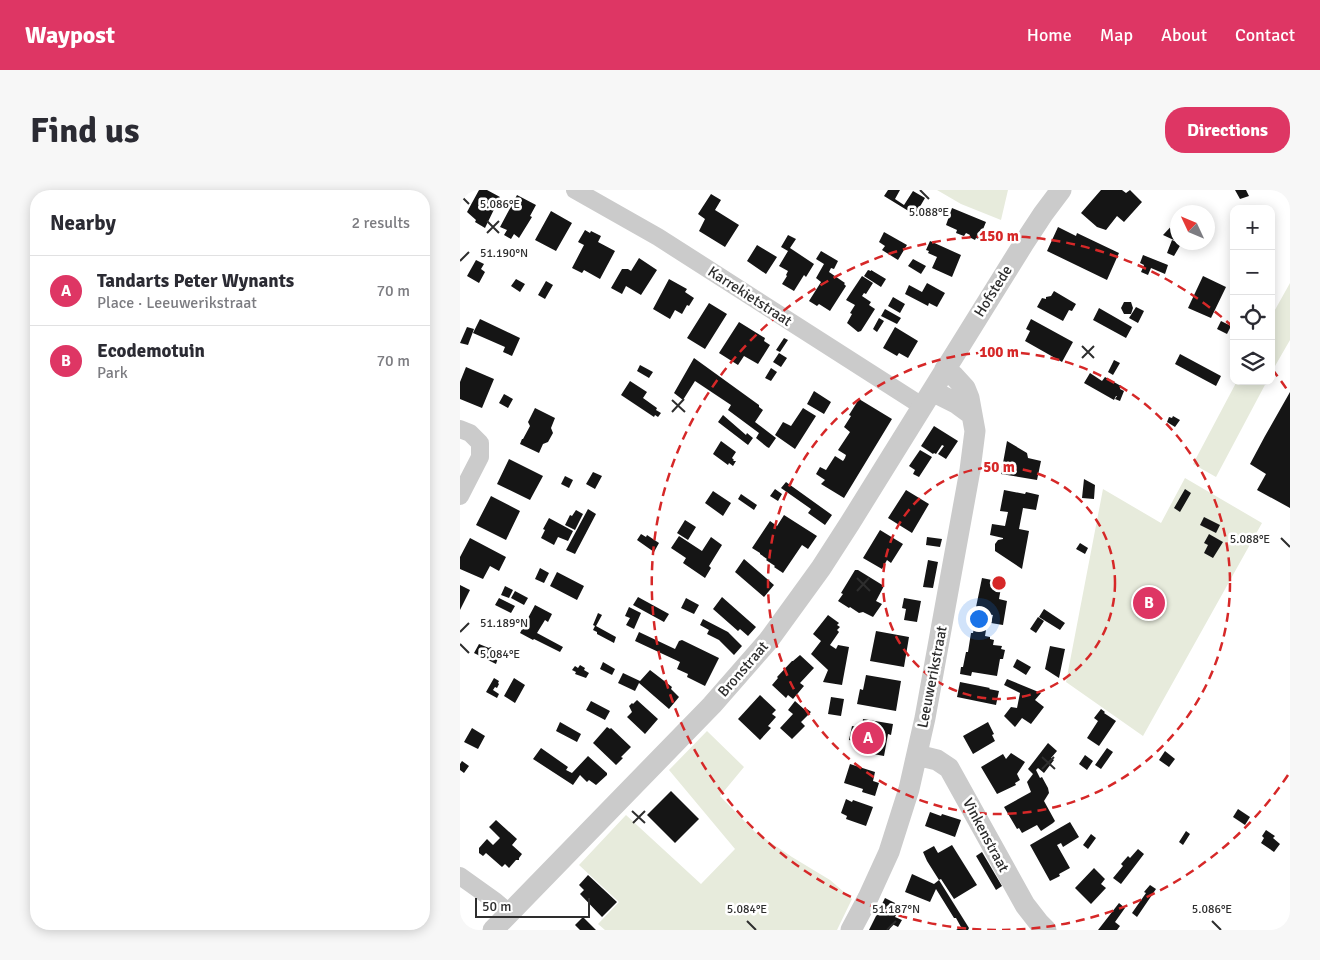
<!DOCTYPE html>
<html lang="en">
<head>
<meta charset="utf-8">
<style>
	body { margin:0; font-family:Signika,sans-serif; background:#f7f7f7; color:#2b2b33 }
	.controls { position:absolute; right:15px; top:15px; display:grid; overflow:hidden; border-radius:10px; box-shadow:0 2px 12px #0003 }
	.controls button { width:45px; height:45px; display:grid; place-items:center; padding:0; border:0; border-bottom:1px solid #e1e1e2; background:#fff; color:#2b2b33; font:25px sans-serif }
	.compass { position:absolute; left:710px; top:15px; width:45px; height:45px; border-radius:50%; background:#fff; box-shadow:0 2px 12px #0003; rotate:314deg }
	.scale { position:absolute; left:15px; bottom:12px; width:115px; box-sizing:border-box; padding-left:5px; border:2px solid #2e2e2e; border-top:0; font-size:14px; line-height:18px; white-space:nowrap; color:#2e2e2e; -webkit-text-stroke:4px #fff; paint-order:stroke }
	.you { position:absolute; left:518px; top:428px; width:18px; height:18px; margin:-12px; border:4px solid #fff; border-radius:50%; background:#1a73e8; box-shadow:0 0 0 8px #1a73e833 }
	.badge { display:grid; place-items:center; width:32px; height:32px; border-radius:50%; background:#de3664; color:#fff; font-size:16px; font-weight:700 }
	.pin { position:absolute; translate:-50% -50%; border:2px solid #fff; box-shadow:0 1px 5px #0006 }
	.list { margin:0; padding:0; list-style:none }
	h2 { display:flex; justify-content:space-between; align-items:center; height:65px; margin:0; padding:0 20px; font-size:21px }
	h2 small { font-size:16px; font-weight:400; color:#7c7c81 }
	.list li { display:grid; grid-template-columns:32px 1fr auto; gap:15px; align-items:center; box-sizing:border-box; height:70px; padding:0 20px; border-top:1px solid #e1e1e2 }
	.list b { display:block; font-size:19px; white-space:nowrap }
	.list p { margin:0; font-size:16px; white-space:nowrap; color:#7c7c81 }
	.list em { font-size:16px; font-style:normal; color:#7c7c81 }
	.icon { flex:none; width:28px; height:28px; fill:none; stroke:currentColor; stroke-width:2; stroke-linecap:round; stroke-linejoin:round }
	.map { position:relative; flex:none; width:830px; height:740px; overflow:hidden; border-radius:20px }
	header { display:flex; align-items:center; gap:30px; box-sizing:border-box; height:70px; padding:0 25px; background:#de3664; color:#fff }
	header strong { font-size:24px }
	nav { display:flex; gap:28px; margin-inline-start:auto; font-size:18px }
	.intro { display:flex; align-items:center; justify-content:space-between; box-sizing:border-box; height:120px; padding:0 30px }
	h1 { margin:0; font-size:35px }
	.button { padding:12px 22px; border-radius:20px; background:#de3664; color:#fff; font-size:18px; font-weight:700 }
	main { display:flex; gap:30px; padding:0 30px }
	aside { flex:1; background:#fff; border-radius:20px; box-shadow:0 2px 12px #0003 }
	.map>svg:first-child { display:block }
</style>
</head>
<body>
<header>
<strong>Waypost</strong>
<nav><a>Home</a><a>Map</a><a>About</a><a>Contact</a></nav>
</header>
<div class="intro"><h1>Find us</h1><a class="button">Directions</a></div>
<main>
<aside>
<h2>Nearby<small>2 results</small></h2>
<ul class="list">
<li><span class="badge">A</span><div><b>Tandarts Peter Wynants</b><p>Place · Leeuwerikstraat</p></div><em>70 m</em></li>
<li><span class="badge">B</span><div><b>Ecodemotuin</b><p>Park</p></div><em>70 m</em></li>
</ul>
</aside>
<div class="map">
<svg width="830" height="740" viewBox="0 0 830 740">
	<rect width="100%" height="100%" fill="#fff"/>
	<path fill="#e7ebdc" d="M477,0h71l-7,30 -40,-16z
		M830,93v57l-19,33v-56z
		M777,191h30l-51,96 -23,-13z
		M725,288l77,45 -119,213 -77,-54 37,-193 58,34z
		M247,541l37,36 -24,29 35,36 37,25 38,23 22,19 -15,31h-232l-7,-6 21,-22 -40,-37 47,-50 75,69 34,-35 -66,-79z"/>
	<path fill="#151515" d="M19,0h8l13,7 -15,31 -10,-6 1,-2 -9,-8z
		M428,0h12l-5,9 9,6 9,-14 12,7 -10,17 -31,-19z
		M641,0h21l4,3 4,-3 12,12 -18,20 -7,-6 -11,14 -9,-3 -16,-14z
		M775,0h11l3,6 -9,3z
		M251,4l10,6 -6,10 24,15 -14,22 -26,-16 6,-12 -7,-5z
		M57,5l19,10 -6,11 2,1 -13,21 -5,-4 -3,5 -7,-4 3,-5 -7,-3z
		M492,18l34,14 -7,17 -3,-1 -1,2 -6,-3 1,-2 -4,-2 -2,3 -8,-3 1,-3 -11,-5z
		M91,21l21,12 -16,28 -21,-11z
		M718,29l-1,14 1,9 -15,-7z
		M598,37l18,9 1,-3 42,20 -12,27 -60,-29z
		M125,40l5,3 1,-2 10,5 -3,6 17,9 -15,28 -16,-9 -2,3 -10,-5 12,-23 -6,-3z
		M424,42l23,13 -9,15 -16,-10 3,-4 -6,-4z
		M328,45l8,4 -6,9 24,16 -8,13 -2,-2 -10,16 -12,-7 5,-8 -1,-1 2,-4 -9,-5 9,-15 -7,-4z
		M712,50l9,4 -7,12 -7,-3z
		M470,51l31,14 -9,22 -20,-9 5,-11 -9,-4 1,-2 -3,-1z
		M297,55l20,12 -11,17 -19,-13z
		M361,61l17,10 -4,8 -3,-1 -2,4 16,11 -1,1 2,2 -16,25 -11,-7 -2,2 -8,-5 12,-19 -5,-4 8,-14 -8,-5z
		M683,65l25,10 -3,9 -14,-6 -3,7 -7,-3 3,-7 -4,-2z
		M179,68l18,12 -16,25 -15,-9 -4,8 -11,-6 11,-19h6l3,2z
		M453,69l13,7 -5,8 -13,-8z
		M16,70l8,4 -3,5 4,3 -6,11 -12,-7z
		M408,80l3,1v-1l15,9 -5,8 -17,-11z
		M402,86l11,7 -7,11 -2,-1 -2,3 9,6 -2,3 6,4 -14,22 -3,1 -11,-9 5,-9 -2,-1 5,-8 -9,-5z
		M743,86l23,11 -15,31 -23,-10z
		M56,89l9,5 -5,8 -9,-6z
		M209,89l18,10 -2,3 9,6 -5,8 -2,-1 -5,9 -7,-4 -5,9 -17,-10z
		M86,91l7,4 -8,14 -7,-4z
		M467,93l18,10 -8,14 -8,-4 -1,3 -23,-12 4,-9 13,7z
		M594,101l22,13 -4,7 -3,-1 -6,11 -26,-14 5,-9 4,1v-2l5,-1z
		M433,107l12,7 -5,9 -12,-7z
		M664,112h7l2,6 -2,6h-7l-3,-6z
		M249,113l18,11 -22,35 -18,-11z
		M676,117l8,4 -6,12 -9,-5z
		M639,118l33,19 -6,11 -33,-18z
		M425,119l16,9 -4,6 -16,-8z
		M419,128l5,3 -7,11 -4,-3z
		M20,129l40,19 -8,18 -9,-4 2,-5 -32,-14z
		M571,129l42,23 -11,20 -37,-21 5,-10 -4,-2z
		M761,131l10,5 -4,8 -10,-5z
		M279,132l26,16 -1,3 6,4 -12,19 -14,-8 -6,9 -19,-12z
		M7,137l7,2 -6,16 -8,-2z
		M435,137l23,14 -10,17 -9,-5 -2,3 -14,-8z
		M324,148l4,2 -8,12 -4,-2z
		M319,163l8,5 -6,9 -8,-5z
		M720,164l41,22 -5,10 -41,-22z
		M234,168l65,47v2l4,3 -8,12 21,16 -7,10 -2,-1 4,-4 -4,4 -11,-9 3,-5 -31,-23 3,-5 -36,-24 -12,19 -9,-7z
		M654,170l6,3 -7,12 -5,-3z
		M180,175l13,7 -4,6 -12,-7z
		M6,177l28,12 -12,29 -22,-9v-17z
		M311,178l6,4 -6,9 -6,-3z
		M630,183l12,8 3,-4 16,9 -1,3 4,2 -4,10 -5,-2 2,-3h-1l-2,4 -30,-17z
		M170,191l17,11 -4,6 14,10 -1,2 5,3 -3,4 -3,-2 -1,2 -33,-22z
		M354,201l17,11 -7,12 -17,-10z
		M830,202v116l-33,-18 9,-16 -16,-10 15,-28z
		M44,204l9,5 -5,9 -9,-5z
		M399,209l33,20 -48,79 -23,-14 4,-4 -9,-6 4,-7 6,3 9,-14 8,5 2,-3 1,-3 -8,-5 12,-18 -6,-5 7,-11 -2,-1z
		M75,218l20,10 -4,10 2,5 -5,9 -5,2 -4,9 -19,-9 2,-5h1l7,-13 -2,-4z
		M343,218l13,8 -21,33 -20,-14 8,-13 8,4z
		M263,225l23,20 1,-2 6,5 -5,7 -30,-23z
		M713,226l7,4 -5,7 -8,-5 2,-5 3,1z
		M474,236l24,15 -12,18 -8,-5 6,-8 -2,-1 -6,9 -2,-1 -1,1 -12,-8z
		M261,251l15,11 -4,6 2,2 -1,1h3l-3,5 -4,-3 -1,2 -15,-11z
		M547,251l20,12 1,5 13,3 -4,19 -36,-6z
		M460,260l12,7 -13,20 -6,-3 2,-4 -6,-4z
		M49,269l34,17 -13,24 -33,-16z
		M133,282l9,4 -7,13 -9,-5z
		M105,286l8,4 -4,8 -8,-4z
		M624,289l11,6 -1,14 -12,-1z
		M326,292l46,33 -7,10 -17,-12 3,-4 -30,-21z
		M315,299l7,5 -4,7 -8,-5z
		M725,299l6,4 -11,19 -6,-4z
		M446,300l23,14 -17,29 -24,-15z
		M544,300l21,4 1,-2 13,3 -3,15 -13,-2 -4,21 10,2 -7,38 -27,-18v-7l3,-4 5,-1v-1l-13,-3 2,-11 13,2 3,-14 -8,-1z
		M253,301l18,12 -8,13 -18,-13z
		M281,304l16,11 -3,5 -16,-11z
		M31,306l29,15 -14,29 -30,-15z
		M128,319l8,5 -21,40 -9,-4z
		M116,320l7,4 -8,16 -10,-5 5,-10 2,1z
		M324,325l33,21 -9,13 -6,-4 -19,28 -9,-6 1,-1 -9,-6 1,-1 -7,-5v-1l-8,-5 18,-27 7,5z
		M744,327l16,8 -4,8 -16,-8z
		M89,328l24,13 -5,10 -10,-4 -4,8 -13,-7 4,-8 -2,-1z
		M225,330l11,7 -8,13 -11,-7z
		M420,340l23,14 -12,19 -4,-3 -5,9 -19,-11z
		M181,344l5,3 1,-2 12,8 -5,9 -17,-12z
		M749,344l14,8 -10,16 -9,-5 4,-8 -4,-2z
		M219,346l23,15 9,-14 11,8 -13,21 2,2 -6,10 -22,-15 3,-5 -15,-10z
		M467,347l15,2 -2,8 -14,-2z
		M10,348l36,19 -7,14 -9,-5 -7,13 -23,-10v-12z
		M620,353l8,5 -3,6 -9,-5z
		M284,369l30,26 -10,12 -29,-25z
		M468,370l10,2 -5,26 -10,-1z
		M80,378l9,5 -5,10 -9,-4z
		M395,380h3l26,16 -8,15 6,3 -9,13 -10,-5 -4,1 -9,-6 -1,1 -11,-7 5,-7 -2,-1z
		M97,382l27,14 -7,14 -27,-14z
		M522,388l20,4 -3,17 8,2 -4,24 -12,-2 2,-8 -18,-3z
		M0,395l10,5 -10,20z
		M45,396l8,4 -4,8 -8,-3z
		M55,401l13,7 -4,7 -13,-7z
		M178,407l31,17 -5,8 -31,-17z
		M262,407l34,30 -8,9 -8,-7 -2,2 -25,-22z
		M39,408l16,8 -4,7 -16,-8z
		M226,408l13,7 -5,9 -13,-6z
		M444,408l17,3 -4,21 -13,-2 2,-11 -4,-1z
		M75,415l17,9 -4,8 -3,-2 -8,13 26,14 -3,5 -26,-13 -1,1 -13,-7z
		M169,417l12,6 -7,16 -8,-4 4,-7 -5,-2z
		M584,419l21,14 -5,7 -21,-13z
		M138,423l4,2 -6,11 20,11 -2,6 -17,-9v-2l-4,-2 2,-4 -2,-1z
		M368,425l11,8 -2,2 3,2 -3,3 2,2 -9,13 6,4 2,-4 11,2 -7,38 -19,-3 5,-12 -17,-16 10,-13 -8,-7z
		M578,427l6,4 -8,12 -6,-4z
		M243,429l25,13 14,14 -8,9 -15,-15 -12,-6 2,-4 -9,-5z
		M514,438l12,2 -1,6 5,1v2l4,1 -1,5 9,1 -1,3 4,1 -2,9h-3l-3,17 -25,-4 -1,4 -11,-2 1,-7h2l3,-15h2l3,-19h2z
		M416,441l33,6 -5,30 -34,-6z
		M179,442l36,17 4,-8 3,-1 37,18 -14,28 -18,-9 1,-3 -11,-5 3,-7 -45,-21z
		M19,454l10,4 1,-1 10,5 -4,12 -22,-11z
		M590,456l15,3 -6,29 -14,-9z
		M340,465l14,13 -14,15 4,3 -11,13 -5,-4 -2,3 -14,-13 6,-7 -1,-1 15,-16h1z
		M557,469l14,8 -5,8 -13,-8z
		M143,472l12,7 -3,6 -12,-6z
		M120,475l5,3 -1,2 5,3 -3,5 -11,-4 1,-2 -4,-2 3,-4 3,2z
		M190,480l22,17 -1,2 8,8 -10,12 -30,-26 -4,8 -17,-8 5,-10 17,8z
		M406,485l35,6 -5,30 -39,-7 3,-15 3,1z
		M34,488l5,3 -1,2 1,1 -2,4 -2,-1 -2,3 6,4 -2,4 -11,-6z
		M54,488l11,7 -10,18 -11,-7z
		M547,489l34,14 -6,7 9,7 -13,17 -9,-6 -7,9 -11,-11 7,-9 6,1 3,-15 -16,-8z
		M500,492l30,6 -1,1 10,2 -3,14 -39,-8z
		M300,505l16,15 -4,4 4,3 -8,9 3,2 -11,12 -22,-21z
		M371,507l13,2 -3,17 -13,-2z
		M177,510l21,19 -13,15 -18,-17 5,-5 -3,-6 3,-3 1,1z
		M131,511l19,10 -5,9 -19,-10z
		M335,511l10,9 2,-1 4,3 -10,10 4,4 -13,13 -12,-11 13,-14 -5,-4z
		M641,519l4,3 -1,1 12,8 -17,25 -12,-8 11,-17 -4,-3z
		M403,529l30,5 -2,11 -3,-1 -4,22 -27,-5 2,-9 -10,-2 3,-14 10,2z
		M100,532l21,12 -4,8 -21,-11z
		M528,532l6,12 -2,1 3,6 -22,13 -10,-18z
		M147,537l3,2 1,-1 20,19 -10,10 2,1 -7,7 -23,-22z
		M12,538l13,8 -7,13 -14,-7z
		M588,553l9,8 -6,7 3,2 -10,13 -6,-5 -2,2 4,8 2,-1 6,11 1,5 -5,8 11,20 -2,2 -12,8 -4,-6 -15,8 -3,-5 -2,1 -13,-22 27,-15 -4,-10 6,-8 -5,-5z
		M81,558l27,19 -2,3 6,3 16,-17 19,17v2l-11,10 -7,-5 -2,2 -7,-7 -7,10 -40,-26z
		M647,558l6,4 -12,17 -6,-4z
		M705,561l10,8 -6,8 -10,-7z
		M551,563l14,9 -8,12 3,6 -5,3 1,2 -19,9 -16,-27 22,-13 3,5z
		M625,565l8,6 -6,9 -8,-6z
		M2,571l7,5 -5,7 -4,-3v-6z
		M390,574l25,8 -2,9 6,2 -4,13 -13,-4 1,-3 -19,-6z
		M211,601l28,28 -24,24 -28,-28z
		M386,609l6,3 1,-2 20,7 -7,19 -20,-7 1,-3 -6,-3z
		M778,619l12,8 -5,8 -12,-8z
		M470,622l11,4 1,-2 19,6 -6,17 -30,-11z
		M36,630l21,19 -5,6 10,9 -3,4v2h-3l-7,8 -4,-4 -3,3 -16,-14 -3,3 -4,-3v-5l8,-9 6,6 7,-7 -11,-11z
		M610,632l9,15 -16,10 -2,-4 -4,2 13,23 -11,6 1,2 -10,5 -20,-36z
		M806,640l9,6 -2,2 7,6 -6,8 -13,-9 3,-5 -2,-2z
		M726,641l4,3 -7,11 -4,-3z
		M631,644l5,4 -8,11 -5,-4z
		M492,655l25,40 -23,14 -13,-20 -2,1 -12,-19 -4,-9 11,-6 4,7z
		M678,659l6,5 -23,30 -8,-6 10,-12 -2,-2 7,-8 2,2z
		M522,662l20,34 -6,4 -20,-34z
		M634,678l11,11 -4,5 5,4 -15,16 -16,-16z
		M452,684l22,10 5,-4 30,48 -1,2h-12l5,-3 -5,-9h-2l-18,-29 -6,13 -25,-10z
		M128,685l29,27 -15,15 -22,-23 4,-4 -5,-5z
		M690,695l6,4 -19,28 -5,-4 14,-20 -2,-1z
		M425,708l16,8 -6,11 7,3 -4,7 -6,-3 -3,6h-20z
		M659,713l6,5 -10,14 5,4 -3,4h-19z
		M123,727l13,13h-16l-5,-5z"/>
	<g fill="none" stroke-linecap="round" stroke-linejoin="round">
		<path stroke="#cbcbcb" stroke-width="18" d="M115,0l83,47 264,169
			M0,239l10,4 10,10v14l-20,39
			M0,686l35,25 14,12"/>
		<path stroke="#cbcbcb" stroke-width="21" d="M472,201l24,12 15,11
			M457,565l20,5 12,8 76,137 14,18 7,7
			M33,740l219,-225 56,-64 53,-73 29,-45 174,-280 19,-29 18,-24
			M391,740l17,-32 21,-46 20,-63 16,-71 45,-248 5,-39 -6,-33 -4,-10 -11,-12 -9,-7"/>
	</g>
	<path fill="none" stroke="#2e2e2e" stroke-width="2" d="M460,0l9,9M0,5l9,9M27,31l12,12M27,43l12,-12M0,71l9,-9M622,156l12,12M622,168l12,-12M212,210l13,12M212,222l12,-13M821,348l9,9M397,388l13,13M397,401l12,-13M0,442l9,-9M0,454l9,9M582,567l13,12M582,579l12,-12M172,621l13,12M173,633l12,-12M287,731l9,9M752,731l9,9M427,740l9,-9"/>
	<g fill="none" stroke="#d62828" stroke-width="2.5" stroke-dasharray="9 6">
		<circle cx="539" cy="393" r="116"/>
		<circle cx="539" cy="393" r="231"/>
		<path d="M828 585A347 347 0 0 1 542 740M536 740A347 347 0 1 1 773 137M812 179A347 347 0 0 1 828 201"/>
	</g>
	<g text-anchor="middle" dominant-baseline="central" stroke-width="5" stroke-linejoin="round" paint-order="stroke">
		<g font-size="15" fill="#2e2e2e" stroke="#fff">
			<text transform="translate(533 101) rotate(-58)">Hofstede</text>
			<text transform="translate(290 106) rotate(33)">Karrekietstraat</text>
			<text transform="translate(283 479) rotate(-49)">Bronstraat</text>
			<text transform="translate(472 487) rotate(-79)">Leeuwerikstraat</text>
			<text transform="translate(526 645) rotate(62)">Vinkenstraat</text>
		</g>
	</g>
	<g font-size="12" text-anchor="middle" fill="#2e2e2e" stroke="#fff" stroke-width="5" stroke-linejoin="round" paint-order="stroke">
		<text x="40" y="18">5.086°E</text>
		<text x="469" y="26">5.088°E</text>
		<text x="44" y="67">51.190°N</text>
		<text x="790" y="353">5.088°E</text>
		<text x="44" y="437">51.189°N</text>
		<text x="40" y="468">5.084°E</text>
		<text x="436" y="723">51.187°N</text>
		<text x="287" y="723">5.084°E</text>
		<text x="752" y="723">5.086°E</text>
	</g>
	<circle cx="539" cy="393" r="8" fill="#d62828" stroke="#fff" stroke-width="2.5"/>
	<g font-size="15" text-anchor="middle" font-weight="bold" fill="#d62828" stroke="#fff" stroke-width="5" stroke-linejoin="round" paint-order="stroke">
		<text x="539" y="51">150 m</text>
		<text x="539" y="167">100 m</text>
		<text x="539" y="282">50 m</text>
	</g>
</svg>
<div class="controls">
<button>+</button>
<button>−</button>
<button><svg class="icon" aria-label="locate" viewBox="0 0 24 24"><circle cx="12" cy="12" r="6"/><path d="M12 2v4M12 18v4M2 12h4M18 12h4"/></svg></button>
<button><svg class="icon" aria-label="layers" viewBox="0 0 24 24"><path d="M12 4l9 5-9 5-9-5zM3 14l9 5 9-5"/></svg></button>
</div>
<svg class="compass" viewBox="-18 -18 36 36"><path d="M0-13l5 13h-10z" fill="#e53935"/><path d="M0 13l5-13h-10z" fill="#7c7c81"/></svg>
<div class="scale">50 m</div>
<div class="you"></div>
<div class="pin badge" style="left:408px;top:548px">A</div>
<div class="pin badge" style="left:689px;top:413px">B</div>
</div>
</main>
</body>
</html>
